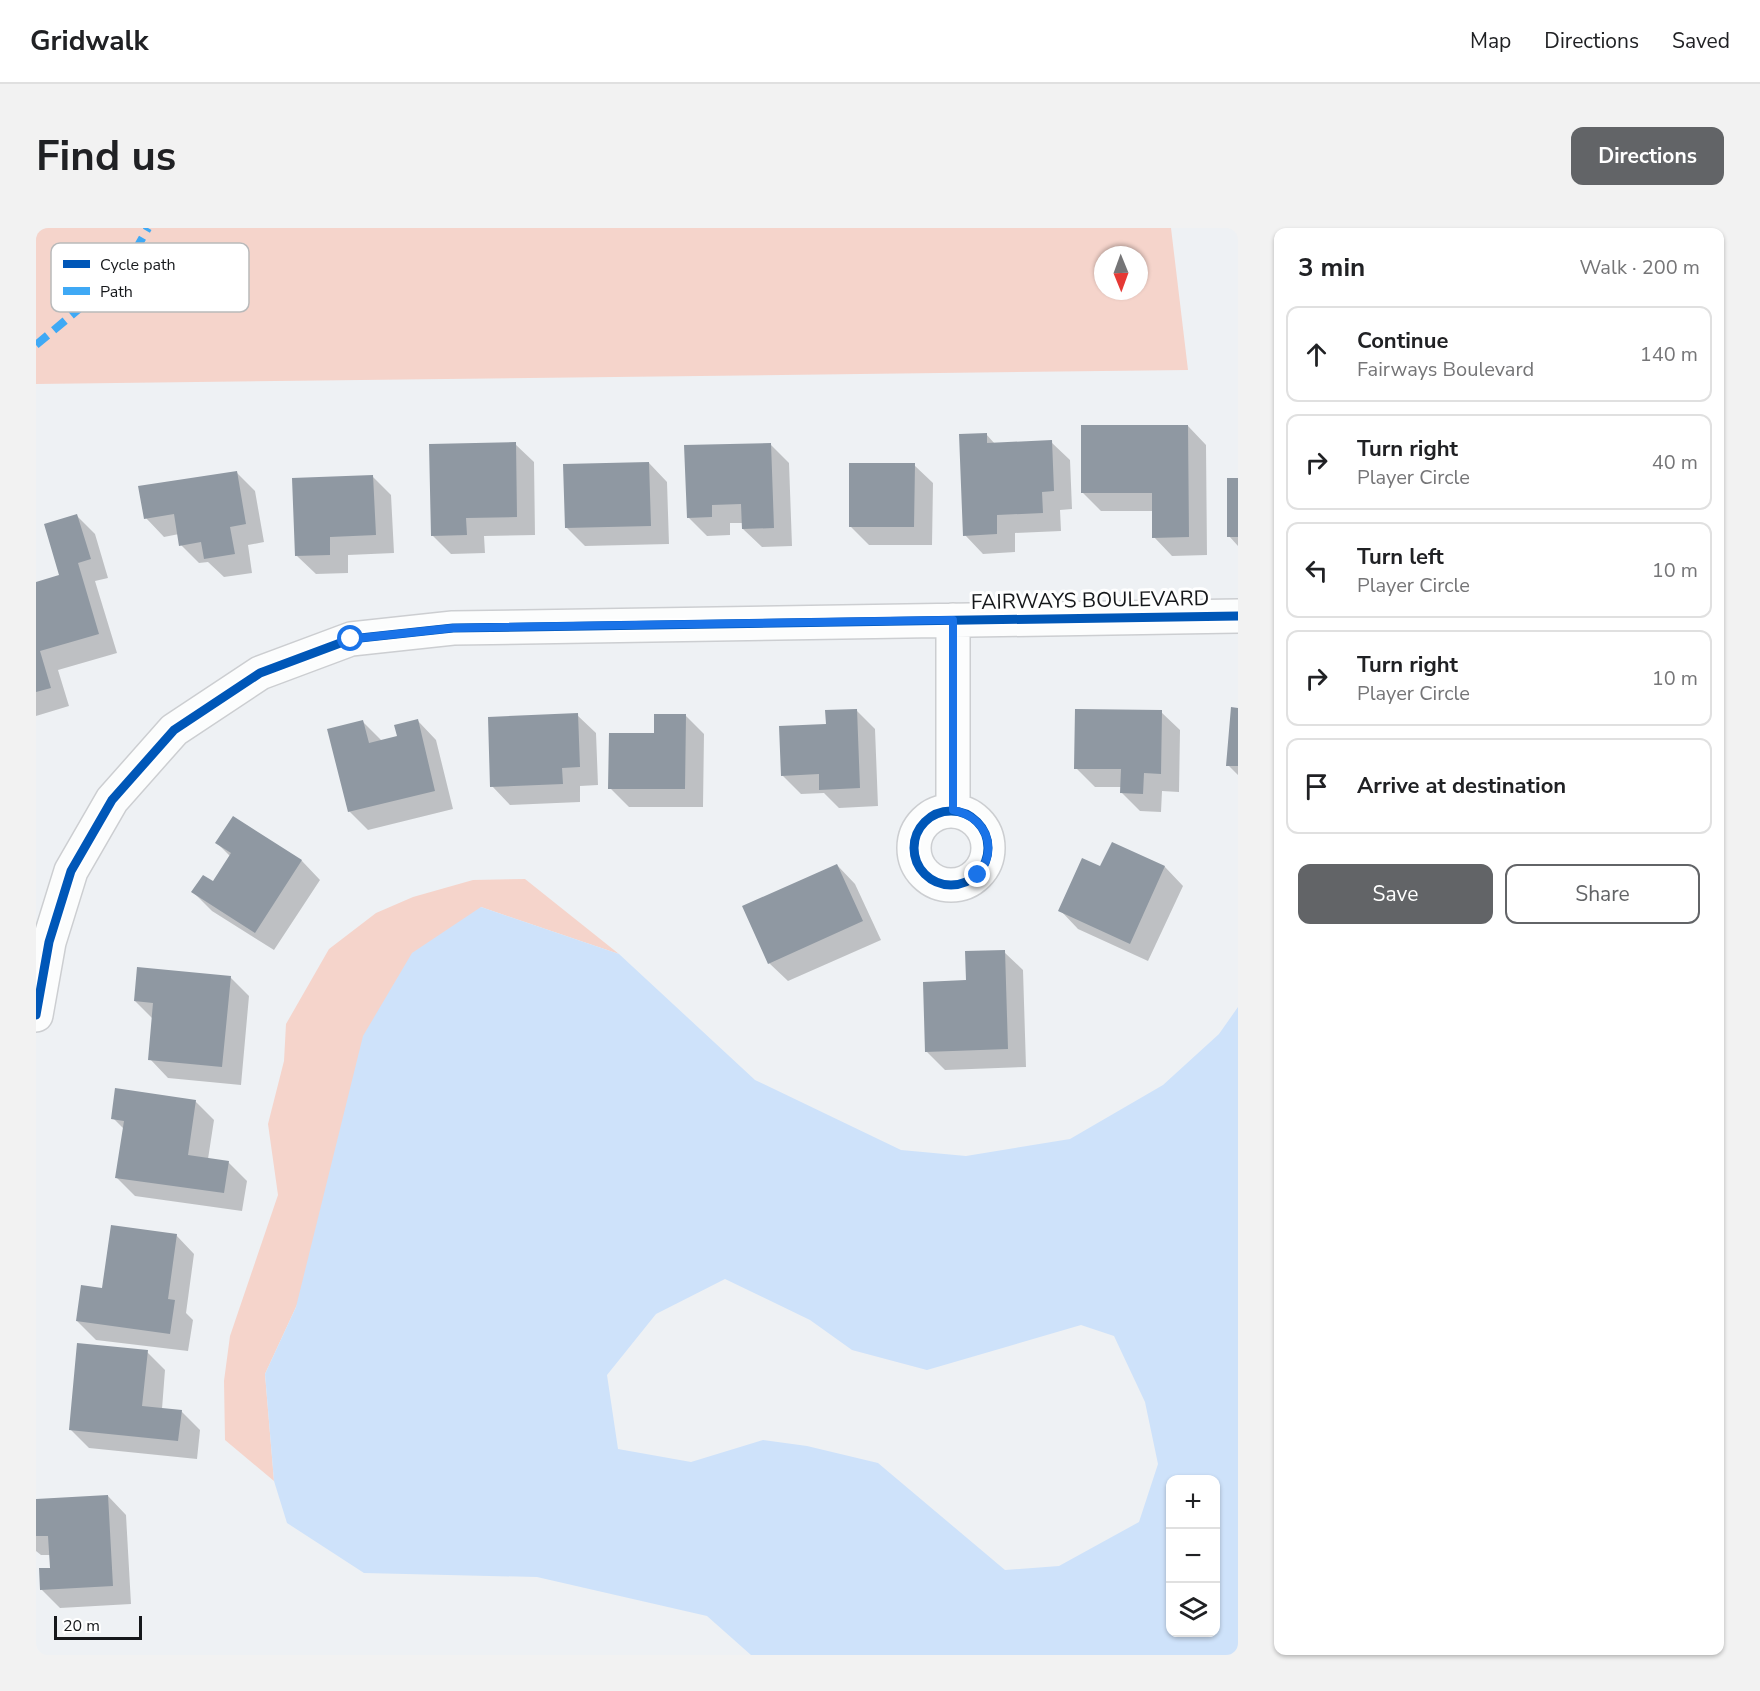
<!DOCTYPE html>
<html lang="en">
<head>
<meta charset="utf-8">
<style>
	body { margin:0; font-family:"Nunito Sans",sans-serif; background:#f2f2f2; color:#202124 }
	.controls { position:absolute; right:18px; bottom:18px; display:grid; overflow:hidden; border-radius:12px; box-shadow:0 2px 4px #0004 }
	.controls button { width:54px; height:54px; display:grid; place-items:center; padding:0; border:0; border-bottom:2px solid #e0e0e0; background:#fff; color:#202124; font:30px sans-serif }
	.compass { position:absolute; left:1058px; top:18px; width:54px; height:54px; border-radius:50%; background:#fff; box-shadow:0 2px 4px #0004; rotate:179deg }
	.scale { position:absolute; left:18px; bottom:15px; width:88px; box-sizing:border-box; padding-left:6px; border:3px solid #16181b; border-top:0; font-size:16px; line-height:21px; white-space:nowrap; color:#16181b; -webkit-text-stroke:4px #fff; paint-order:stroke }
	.stop { position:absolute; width:18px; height:18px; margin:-14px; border:4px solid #1a73e8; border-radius:50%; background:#fff }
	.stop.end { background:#1a73e8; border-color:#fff; box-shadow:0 2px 6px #0008 }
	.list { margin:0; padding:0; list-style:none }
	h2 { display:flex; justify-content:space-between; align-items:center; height:78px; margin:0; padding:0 24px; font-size:26px }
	h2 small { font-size:20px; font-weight:400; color:#757577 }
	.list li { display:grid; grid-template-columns:39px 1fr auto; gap:18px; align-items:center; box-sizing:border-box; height:96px; margin:0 12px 12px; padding:0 12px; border:2px solid #e0e0e0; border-radius:12px }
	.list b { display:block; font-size:22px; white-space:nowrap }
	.list p { margin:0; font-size:20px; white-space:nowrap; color:#757577 }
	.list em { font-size:20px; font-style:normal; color:#757577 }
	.actions { display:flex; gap:12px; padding:18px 24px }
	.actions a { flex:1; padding:14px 0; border:2px solid #626467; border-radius:12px; text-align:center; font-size:21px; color:#626467 }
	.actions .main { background:#626467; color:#fff }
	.icon { flex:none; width:33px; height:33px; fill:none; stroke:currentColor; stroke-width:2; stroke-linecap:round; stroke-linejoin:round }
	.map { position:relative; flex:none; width:1202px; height:1427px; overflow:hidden; border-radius:12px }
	header { display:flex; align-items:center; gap:36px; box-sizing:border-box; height:84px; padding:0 30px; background:#fff; border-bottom:2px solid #e0e0e0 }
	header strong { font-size:28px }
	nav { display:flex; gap:33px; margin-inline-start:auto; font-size:21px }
	.intro { display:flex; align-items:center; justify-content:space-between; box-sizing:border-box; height:144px; padding:0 36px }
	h1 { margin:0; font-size:42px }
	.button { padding:15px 27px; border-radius:12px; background:#626467; color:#fff; font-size:21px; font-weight:700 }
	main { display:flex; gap:36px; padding:0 36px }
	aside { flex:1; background:#fff; border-radius:12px; box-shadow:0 2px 4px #0004 }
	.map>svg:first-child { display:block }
</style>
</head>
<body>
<header>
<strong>Gridwalk</strong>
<nav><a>Map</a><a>Directions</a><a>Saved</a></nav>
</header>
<div class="intro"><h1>Find us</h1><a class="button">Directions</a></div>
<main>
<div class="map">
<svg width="1202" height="1427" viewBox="0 0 1202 1427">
	<rect width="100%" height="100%" fill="#eef1f4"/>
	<path fill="#f5d4cb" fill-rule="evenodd" d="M0,0h1135l17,142 -1152,14zM1067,27h36v36h-36z
		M489,651l94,75 -138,-47 -216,467 9,107 -49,-41 -1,-59 6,-45 48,-141 -10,-71 16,-63 2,-37 43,-75 47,-36 37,-16 60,-17z"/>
	<path fill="#cee2fa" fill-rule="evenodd" d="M445,679l138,47 136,126 146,70 65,6 104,-17 93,-54 56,-51 19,-27v648h-487l-44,-39 -170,-39 -173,-4 -77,-50 -13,-42 -9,-107 31,-67 67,-271 49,-83zM689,1051l85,41 42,30 75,20 154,-45 33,11 31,66 13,62 -19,58 -80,44 -54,4 -127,-107 -71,-17 -44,-6 -72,22 -73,-13 -11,-74 49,-61zM1134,1252h46v152h-46z"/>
	<path fill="#0003" d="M1152,198l18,19 1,110 -35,1 -18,-19v-26h-53l-19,-19z
		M950,206l9,10 56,-2 19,18 2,49 -12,1 1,21 -46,2v19l-32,2 -18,-19z
		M479,216l19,18 1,73 -51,1 1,17 -34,1 -19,-19z
		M734,216l19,19 3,83 -30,1 -19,-18v-6h-13v12l-23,1 -19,-19z
		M613,235l18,19 2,62 -84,2 -19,-19z
		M878,237l19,18 -1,62h-63l-19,-19z
		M200,244l19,19 9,51 -16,3 4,28 -28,4 -16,-15 -9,1 -18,-18 -2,-11 -15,3 -18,-19z
		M337,249l18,18 3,58 -46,2v18l-32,1 -19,-18z
		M1202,252v66l-9,-10z
		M41,288l18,18 13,44 -13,3 22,72 -59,17 11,36 -33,10v-132l25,-8z
		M1202,481v66l-10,-10z
		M821,483l18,18 3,77 -39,2 -15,-15 -23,1 -19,-19 46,-50z
		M1125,484l19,18 -1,62 -17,-1 -1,21 -21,-1 -18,-18v-6h-27l-19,-19z
		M541,487l19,18 2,52 -18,1v16l-70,3 -18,-19z
		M649,487l19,19 -1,73h-74l-19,-19 46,-54z
		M382,493l18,19 17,69 -85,21 -19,-19 14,-89 19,19 16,-3z
		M198,590l68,43 18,19 -46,70 -62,-39 -19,-19 20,-9 17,-27 -13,-13z
		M1076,616l53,23 18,19 -35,75 -70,-32 -18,-19 41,-42z
		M801,637l18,19 26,56 -93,41 -19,-18z
		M968,724l19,18 3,97 -81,3 -19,-19 42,-69z
		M194,749l19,19 -8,89 -73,-7 -18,-19 3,-40 -18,-18z
		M159,873l19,19 -6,39 20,3 19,19 -5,30 -107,-15 -18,-18 7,-49 -11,-11z
		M140,1007l18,19 -8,59 7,7 -5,31 -92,-11 -19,-19 27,-31z
		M111,1124l18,18 -3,39 19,2 19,19 -3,29 -108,-11 -19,-19z
		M72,1268l18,19 5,89 -71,4 -19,-19 11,-20 -1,-14h-10l-5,-4v-51z"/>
	<path fill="#8f98a2" d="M1045,197h107l1,112 -37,1v-45h-71z
		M951,205v10l65,-3 2,51 -12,1 1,21 -46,2v19l-34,2 -4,-102z
		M480,214l1,75 -51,1 1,17 -36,1 -2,-92z
		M735,215l3,85 -32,1 -1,-25 -29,1v12l-25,1 -3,-73z
		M613,234l2,64 -86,2 -2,-64z
		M813,235h66l-1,64h-65z
		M201,243l9,53 -16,3 5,27 -31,5 -3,-17 -22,4 -5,-32 -30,5 -6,-33z
		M337,247l3,60 -46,2v18l-35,1 -3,-78z
		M1191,250h11v59h-11z
		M41,286l14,45 -13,4 21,71 -59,17 11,37 -15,4v-110l23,-7 -15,-51z
		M1195,479l7,1v58h-12z
		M821,481l3,79 -41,2v-16l-38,2 -2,-50 47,-2 -1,-14z
		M1039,481l87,1 -1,64 -17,-1 -1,21 -23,-1 1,-24h-47z
		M542,485l2,54 -18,1 1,16 -73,3 -2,-70z
		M618,486h32l-1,75h-77l1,-56h45z
		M382,491l17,72 -87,21 -21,-83 36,-9 6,23 28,-7 -3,-11z
		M197,588l69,44 -47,73 -64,-41 12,-17 10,6 18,-28 -16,-10z
		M1076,614l53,24 -35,78 -72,-33 24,-53 18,8z
		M801,636l26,57 -95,43 -26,-58z
		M969,722l3,99 -83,3 -2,-70 43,-2 -1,-29z
		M101,739l94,9 -9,91 -74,-7 5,-57 -19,-2z
		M79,860l81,12 -8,55 41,6 -5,32 -109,-15 9,-57 -13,-2z
		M75,997l66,9 -9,65 7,1 -5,34 -94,-13 5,-36 21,3z
		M41,1115l71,7 -6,56 40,4 -4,31 -109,-11z
		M72,1267l5,91 -73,4 -1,-22h11l-2,-32h-12v-37z"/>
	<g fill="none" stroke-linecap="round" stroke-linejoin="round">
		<g stroke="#ccced1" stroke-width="36">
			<path id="street" d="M878 620a37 37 0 1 1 74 0a37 37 0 1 1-74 0Z
				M917,583v-191
				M0,787l13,-73 22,-71 41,-71 62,-70 86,-57 91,-34 102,-11 785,-12"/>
		</g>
		<use href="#street" stroke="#fcfdfd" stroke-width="33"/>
		<path stroke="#3fa9f5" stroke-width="8" stroke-dasharray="15 8" stroke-linecap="butt" d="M0,117l87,-73 25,-44"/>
		<g stroke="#fff" stroke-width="13">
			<path id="cycleway" d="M878 620a37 37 0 1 1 74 0a37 37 0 1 1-74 0Z
				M0,787l13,-73 22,-71 41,-71 62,-70 86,-57 91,-34 102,-11 785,-12"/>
		</g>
		<use href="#cycleway" stroke="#0057b8" stroke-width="9"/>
	</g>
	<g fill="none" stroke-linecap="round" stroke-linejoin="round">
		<path stroke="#1a73e8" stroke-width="8" d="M315,411l102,-11 500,-8v190c33,7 46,38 25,65"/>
	</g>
	<g text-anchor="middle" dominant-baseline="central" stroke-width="6" stroke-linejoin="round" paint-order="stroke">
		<g font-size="21" fill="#16181b" stroke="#fff">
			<text transform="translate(1054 372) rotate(-1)">FAIRWAYS BOULEVARD</text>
		</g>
	</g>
	<rect x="15" y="15" width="198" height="69" rx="9" fill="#fff" stroke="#b9babb" stroke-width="1.5"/>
	<rect x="27" y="32" width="27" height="8" fill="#0057b8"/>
	<rect x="27" y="59" width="27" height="8" fill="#3fa9f5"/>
	<g font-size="16" fill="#16181b">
		<text x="64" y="42">Cycle path</text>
		<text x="64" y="69">Path</text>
	</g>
</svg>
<div class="controls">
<button>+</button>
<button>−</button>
<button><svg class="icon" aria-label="layers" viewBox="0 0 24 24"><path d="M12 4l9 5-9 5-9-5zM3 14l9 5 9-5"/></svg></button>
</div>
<svg class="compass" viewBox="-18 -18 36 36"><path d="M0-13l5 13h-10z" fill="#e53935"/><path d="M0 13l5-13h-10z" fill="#757577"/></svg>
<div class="scale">20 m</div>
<div class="stop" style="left:315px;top:411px"></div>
<div class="stop end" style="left:942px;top:647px"></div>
</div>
<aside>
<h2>3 min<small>Walk · 200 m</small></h2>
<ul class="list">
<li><svg class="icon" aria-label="ahead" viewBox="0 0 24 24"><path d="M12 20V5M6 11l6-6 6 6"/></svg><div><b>Continue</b><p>Fairways Boulevard</p></div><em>140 m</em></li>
<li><svg class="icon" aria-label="right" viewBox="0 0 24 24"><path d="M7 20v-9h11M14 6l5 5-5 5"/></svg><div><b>Turn right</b><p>Player Circle</p></div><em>40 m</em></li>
<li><svg class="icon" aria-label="left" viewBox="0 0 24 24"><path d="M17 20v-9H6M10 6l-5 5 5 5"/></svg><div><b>Turn left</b><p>Player Circle</p></div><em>10 m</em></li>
<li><svg class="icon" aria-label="right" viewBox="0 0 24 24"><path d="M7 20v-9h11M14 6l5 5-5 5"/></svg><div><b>Turn right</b><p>Player Circle</p></div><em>10 m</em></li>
<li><svg class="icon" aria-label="arrive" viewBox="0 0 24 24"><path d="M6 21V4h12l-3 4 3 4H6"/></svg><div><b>Arrive at destination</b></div></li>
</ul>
<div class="actions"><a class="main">Save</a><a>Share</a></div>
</aside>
</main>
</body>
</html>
